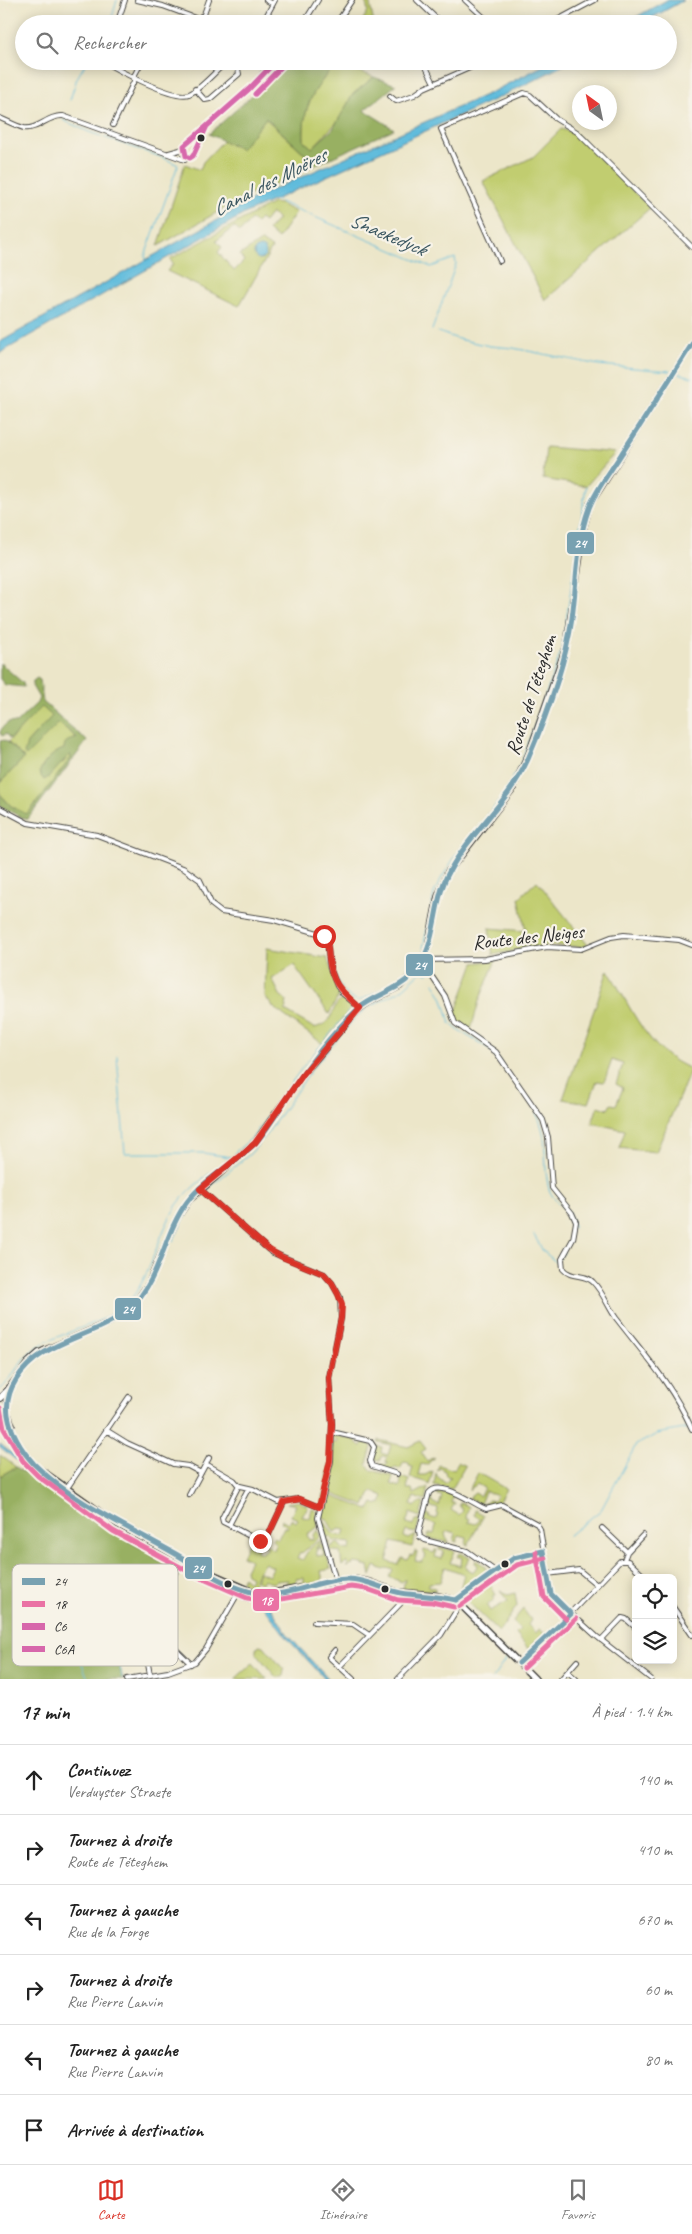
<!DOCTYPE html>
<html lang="fr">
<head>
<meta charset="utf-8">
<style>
	body { margin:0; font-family:Caveat,sans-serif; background:#f6f6f6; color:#222 }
	.controls { position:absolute; right:15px; bottom:15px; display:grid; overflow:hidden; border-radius:8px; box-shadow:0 2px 12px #0003 }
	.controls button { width:45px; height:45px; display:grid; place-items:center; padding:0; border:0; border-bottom:1px solid #e0e0e0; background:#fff; color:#222; font:25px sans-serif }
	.compass { position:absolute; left:572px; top:85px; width:45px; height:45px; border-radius:50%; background:#fff; box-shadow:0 2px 12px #0003; rotate:327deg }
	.stop { position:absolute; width:15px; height:15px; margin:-11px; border:4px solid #d93025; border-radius:50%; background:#fff }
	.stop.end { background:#d93025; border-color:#fff; box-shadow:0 1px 5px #0008 }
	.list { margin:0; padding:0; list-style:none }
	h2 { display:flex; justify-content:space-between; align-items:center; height:65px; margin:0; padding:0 20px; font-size:21px }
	h2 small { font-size:16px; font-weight:400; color:#767676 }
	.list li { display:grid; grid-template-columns:32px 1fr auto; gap:15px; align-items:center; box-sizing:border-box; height:70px; padding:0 20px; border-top:1px solid #e0e0e0 }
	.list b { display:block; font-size:19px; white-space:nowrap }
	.list p { margin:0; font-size:16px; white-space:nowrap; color:#767676 }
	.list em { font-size:16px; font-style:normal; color:#767676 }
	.icon { flex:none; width:28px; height:28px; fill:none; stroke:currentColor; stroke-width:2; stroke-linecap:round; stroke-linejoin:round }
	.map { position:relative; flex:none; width:692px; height:1679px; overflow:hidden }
	.search { position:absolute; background:#fff; box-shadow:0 2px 12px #0003; left:15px; right:15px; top:15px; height:55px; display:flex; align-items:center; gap:12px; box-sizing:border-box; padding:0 18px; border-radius:28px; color:#767676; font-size:19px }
	.sheet { height:485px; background:#fff }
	nav { display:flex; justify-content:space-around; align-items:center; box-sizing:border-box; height:70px; border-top:1px solid #e0e0e0; background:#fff; font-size:14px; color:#767676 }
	nav a { display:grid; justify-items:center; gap:2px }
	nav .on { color:#d93025 }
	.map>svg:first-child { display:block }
</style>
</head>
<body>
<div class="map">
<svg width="692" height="1679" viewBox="0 0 692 1679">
	<rect width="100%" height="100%" fill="#f7f3e8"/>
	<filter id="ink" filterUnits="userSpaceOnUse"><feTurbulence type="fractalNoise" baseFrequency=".02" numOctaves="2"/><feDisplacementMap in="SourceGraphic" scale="10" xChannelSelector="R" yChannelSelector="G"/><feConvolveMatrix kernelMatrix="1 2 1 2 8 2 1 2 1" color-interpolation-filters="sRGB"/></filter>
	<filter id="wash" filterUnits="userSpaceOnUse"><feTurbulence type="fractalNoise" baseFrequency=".0096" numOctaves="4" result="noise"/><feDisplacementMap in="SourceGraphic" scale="20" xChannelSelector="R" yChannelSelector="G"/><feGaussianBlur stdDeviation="1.12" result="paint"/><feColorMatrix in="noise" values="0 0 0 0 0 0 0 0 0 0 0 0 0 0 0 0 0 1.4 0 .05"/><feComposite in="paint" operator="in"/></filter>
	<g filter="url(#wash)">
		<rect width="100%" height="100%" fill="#ece6c9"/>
		<path fill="#c1cd6f" stroke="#767c4d" d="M365,0h4l5,24 -13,-1 7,-12z
			M84,15l11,5 2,4h-21z
			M336,63l38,14 -21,17 -14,26 -27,28 -8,-7c-2,-36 10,-51 32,-78z
			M265,118l39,35 7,14 -74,34 -79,45 27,-82 15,6 3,-8 20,-21 18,8z
			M561,129l14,4 75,75 -105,92 -62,-119 50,-24z
			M273,203l7,1 16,8 -18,27 -10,-9 10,-11 -7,-6 -7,9 -4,-3 -4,4 -5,-3 -11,12 -6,-5 -18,14 6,6 -4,5 16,19 10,-10 -4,-6 21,-14 11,7 -33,58 -72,-35 6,-7 -3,-5z
			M546,447l60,5 9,1 -29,33 -43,-7z
			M42,706l11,10 -26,27 -1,13 33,-33 18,15 -13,11 -1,14 7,-9 1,4 -41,53 -4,3 -15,-8 -11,-12v-11l24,-25 -16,-16z
			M537,881l51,64 -5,2 -38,-2 -52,10 -4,-27 37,3 -7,-33z
			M267,948l60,10 13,35 -11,21 -35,-49 -22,14 8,16 7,6 -2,10 29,17c24,-6 15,-23 30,-30l5,2 4,6 -30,38 -49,-36 -9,-11z
			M496,960l-17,41 -9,32 -17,-14 21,-56z
			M608,970c23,37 40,83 83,99l-35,83 -37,-4 6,-18 -33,-7 6,-17 10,3 3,-5 5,1 7,-17 -7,-4 7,-20 -11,-4 -8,22 -7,-1 -8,22 -26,-4z
			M333,1435l23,5 1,4 4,2 2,-4 6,1 3,4 -5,17 4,6 22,6 -2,8 9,3 1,-10 8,3 -2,9h5l2,5 14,-7 -3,14 -11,-4 -3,7 4,3 3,-4h6l-4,14 -10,-4 -4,10 7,2 2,-5 5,-1 -4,14 -10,-2 -2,6 5,2 7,-4 -4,12 -20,-5 -5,19 11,4 4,-7 5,2 3,-5 3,1 2,-5 2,1 -2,9 7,1 4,-7 -3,-1 1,-4 10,3 1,-3h2l-2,7 7,2 2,-8 -5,-1 1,-3 15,4 -5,12 11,3 1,-9h-4l2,-4 10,4 -5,10 8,5 5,-7 -3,-2 1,-3 10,7v7l-27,20 5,-20 -19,-7 -5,15 -11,1v4l6,1v3l-32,-2 2,-10 -3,3 -13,-5 4,-7 -6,-2 -3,2 -9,-4 -4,10 -2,-10h-6v-2l-8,-1 -8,4 2,-2 -3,-3 -4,4 -2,-14 -10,-2v-3l8,-4 5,6 7,1 1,-7 -17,-2 -6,-5 -1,4 4,3 -3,2 -6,-24h2l9,13 10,2 2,-6 -5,-1 -6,3 -7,-13 -7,-3 4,-23 45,17 4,-7 5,2 1,-2 2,1 3,-8 -12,-5 -7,15 -40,-15 8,-49 4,1 1,-3 -5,-1z
			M379,1440l29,7 12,-6 6,8 -5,3 6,9 7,-4 -7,8 -6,-1 -3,11h7l8,-4 -4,14 -2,-3 -17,-4 3,-11 -4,-1v-3l-5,-1 -4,7 -5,-1 -3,2 -16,-4 1,-2 10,1 1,-2 -2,-1 1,-5 -5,-1 -1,4 -7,-1 2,-13 6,1 -1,6 7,2 3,-10 -13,-3z
			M0,1455l16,12 -16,9z
			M458,1462l7,4 -13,23 -18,-4 2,-12 1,3 8,7 6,-6 -5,-1 -1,-5 -5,-3 -3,3 2,-6 15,5z
			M478,1473l28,16 -8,14 -17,2 8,-5 5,1 3,-5 -12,-5 -5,13 -11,-6 6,-5 5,3 4,-8 -7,-4 -8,6z
			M436,1491l17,4 -2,8h4l-4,7 8,5 4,-4 -4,-6 2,-3 8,5 -3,10 4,2 -2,3 8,2 4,-5 -6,-4 1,-5 9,5 -16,30 -2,-1 1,-7 -8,-2 -2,7 -3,-1 2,-8 -8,-2 -3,2 1,5 4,5 -23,-5 2,-4h5l2,-9 -12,-4 2,-7 4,1 -1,2 7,2 2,-5 -1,-1 1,-4 -10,-3 2,-9 3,5 6,4 3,-10 -4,-1v-2h-6z
			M299,1501l9,5 -6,11 8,1 2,-10 4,2 2,17 -11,7 2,6 5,-1 -1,-4 5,-5 2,7 -18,16 -2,-1 -3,6 6,2c2,-6 11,-18 19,-20l-6,8 1,8 7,-1 -2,-6h-5l2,-4 4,-1 8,25 -10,2 2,10 -25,5v-2l6,-2v-4l-8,1v7l-12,3 4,-9 -13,1 -1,2 -6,-1 -4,-3 -2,4 -6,-2 3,-9 10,4 4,-9 -8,-4 -7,9 -7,16 -10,-4 2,-7 6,5 2,-5 -5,-3 -1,-4 5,-10 -8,-4 6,-13 6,6 2,-4 3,1 -2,5 5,2 5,-4 -3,-6 10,7 2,-6 -4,-4 1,-3 5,2 6,-12 3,1 1,-2 -7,-4 1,-2 7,3 2,-4 5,3 2,-3 -7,-3 5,-11 -9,-2z
			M488,1581l8,14 -3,2 2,2 -8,7 3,5 18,-10 -8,-10 7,4 8,-2 2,13 -18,26 -34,-33z
			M523,1609l8,11 -3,5 8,8 3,-4 5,4 -16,16 -12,-15 4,-4 -7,-9z
			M259,1645l5,1 20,24 -1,7h-7l-20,-24v-4z
			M253,1663l14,16h-32z"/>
		<path fill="#98b062" stroke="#626e46" d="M283,61h48l5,2c-22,27 -34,42 -32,78l8,7 21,-19 20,-35 21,-17 22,8 -32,25 30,19 -83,38 -7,-14 -38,-35 -25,31 -32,-15 59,-53z
			M0,663l23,20 1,4 -19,-2 -5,-6z
			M37,678l3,2 3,22 44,39 -60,79 -27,-14v-12l11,12 15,8 4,-3 41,-53 -1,-4 -21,23 -5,3 -5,-7c4,-10 14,-21 25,-24 0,-10 7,-8 13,-11l-18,-15 -33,33 -2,-2 3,-11 25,-27 -10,-9 -32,32 -4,-5 -4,2 -2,-4c4,-8 8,-11 16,-9l21,-20 2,-5 -7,-12 1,-5z
			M5,740l19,18 -24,25v-42z
			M16,1467l83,57 45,26 36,26 -25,23 -16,-14 -15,20 -14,26 13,48h-123v-203z"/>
		<path fill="#5ebbdc" stroke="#447384" d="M667,0h17l-43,24h-18z
			M552,61h20l-74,37 -250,114 -248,141v-11l263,-148 229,-102z
			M254 253a6 6 0 1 1 12 0a6 6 0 1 1-12 0Z
			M0,1444l40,32 75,53 85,45 67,28 21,33 40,44h-3l-37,-40 -27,-36 -66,-28 -92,-50 -63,-46 -40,-32z"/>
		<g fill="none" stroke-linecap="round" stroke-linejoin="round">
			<path stroke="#5ebbdc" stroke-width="1" d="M110,24l7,-24
				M70,100l7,-22 10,-17
				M63,120l26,12 75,26 14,7 -33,91 1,3
				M273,199l158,68 24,-9 1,6 -24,66
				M438,332l20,7 32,7 23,2 86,17 71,6
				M678,373l14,4
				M329,933l1,21
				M423,949l11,-56 7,-14 15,-24 47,-59 19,-35 40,-112 24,-163
				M331,963c5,15 10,33 27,38l37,-17 17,-15
				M434,983l9,16 7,24 8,7 30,18 14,16
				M117,1056l8,97h78l28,4
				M536,1113c14,26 6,49 13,76 5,16 25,20 24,39
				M234,1153l18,-15 50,-70 51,-62 -1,-2
				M206,1190l44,-36 14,-16 48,-69 44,-52 12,-10 32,-16 21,-19 7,1
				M534,1235l9,16 13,11 8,-10
				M173,1241l19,-38 9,-9
				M0,1390c14,-12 18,-30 34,-41 28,-19 77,-25 98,-51 21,-28 26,-64 45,-93 14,-20 36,-33 54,-48
				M569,1535l32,-25 35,-65 21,-11 32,-6
				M88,1679l-11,-28c9,-9 21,-20 34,-19l6,15 5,31
				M492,1679l14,-20"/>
		</g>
	</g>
	<g filter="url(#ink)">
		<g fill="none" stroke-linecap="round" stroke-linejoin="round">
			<g stroke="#484743" stroke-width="6">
				<path id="minor" d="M137,0l26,6 35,13
					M266,0l7,4
					M417,0l25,24
					M465,0l26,24
					M203,17l6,-17
					M117,24l8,-24
					M199,24l-1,-5 3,-3 4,3v5
					M262,24l13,-24
					M303,24l15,-24
					M336,24l16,-24
					M550,24l45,-24
					M103,61c14,9 71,39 86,33 11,-4 28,-24 38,-33
					M423,61l11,22
					M133,78l9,-17
					M256,81l16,-20
					M195,89l10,11 5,-1 29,-25 -1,-5 -7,-8
					M390,96l6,5 18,-6 10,-7 50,-22 5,-5
					M0,118c7,3 16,8 24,10 14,2 24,-13 39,-12l122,44 9,-5 13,-29
					M113,125l22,-46
					M184,146v8l6,4
					M169,153l11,-3 78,-69 18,-20
					M500,261l-59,-132 83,-36 6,2 26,24 21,13 115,115
					M0,808l28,15 69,12 86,33 17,12 12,25 9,7 53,8 47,14 6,7 3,27 7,18 6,8 17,14
					M423,960l62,-1 62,-12 34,2 30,-12 13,-2 55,5 13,5
					M422,962l23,34 10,27 41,29 47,68 5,17 4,51 20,25 4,9 -3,17 -11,20 1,10c8,10 22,4 30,13 10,10 15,25 23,36 30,39 55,65 76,111
					M200,1189l71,63 53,22 8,9 8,14 1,21 -12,60 3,46 -1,37 -13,57 18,63
					M106,1430l21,13 46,21 15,2 13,7
					M332,1432l38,9 4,6 -4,14 2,5 25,8
					M206,1464l28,16 5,6
					M67,1488l62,-91
					M248,1489l-19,36 -6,-3 -1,-4 16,-31 2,-1 13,3 25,13 21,-3 20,8
					M189,1495l20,-37
					M229,1525l28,15h7l3,-2 17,-36
					M602,1528l25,24
					M624,1560l3,-8 16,-17
					M495,1571l-28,-20 -42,-11 -5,-3 -1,-6 10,-38c11,-15 44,11 57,16l16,-4 35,19 3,5 11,66 45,41 55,43
					M547,1574l32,-4 18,15
					M456,1600l58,-42 29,-7
					M673,1607l19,28
					M314,1622l39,2 16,11
					M601,1640l21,-22 4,1 10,9
					M335,1650l-6,7 24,22
					M519,1663l42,-40 59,-62h8l18,17
					M339,1667l64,-66 2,-8
					M568,1672l8,7
					M150,1675l-5,-28 14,-14 32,31
					M127,1679l41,-7 27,-10 11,-13 35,-61
					M398,1679l43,-44 20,-32
					M561,1679l16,-18"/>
			</g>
			<g stroke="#484743" stroke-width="8">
				<path id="tertiary" d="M7,1411l5,15
					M0,1417c15,9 17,34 31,46l86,61 86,46 48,21 21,2 82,-14 15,3 28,10 36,3 23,5 79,79"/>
			</g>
			<g stroke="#484743" stroke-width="8">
				<path id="secondary" d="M0,1398l8,-8 20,-27 11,-10 71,-31 24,-17 15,-22 28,-65 12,-18 66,-57 49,-70 52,-62 13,-9 31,-16 19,-19 9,-19 10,-51 10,-25 65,-84 16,-34 38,-109 17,-119 6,-22 102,-160
					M0,1417l8,-6 -1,-11 4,-10"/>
			</g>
			<use href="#minor" stroke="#fff" stroke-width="4"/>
			<use href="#tertiary" stroke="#fff" stroke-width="5"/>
			<use href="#secondary" stroke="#fff" stroke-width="5.5"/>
			<g stroke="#f7f3e8" stroke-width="9">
				<path id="bus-1" d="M543,1551l8,43 20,20
					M456,1600c-18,-4 -37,-4 -55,-7 -18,-3 -34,-14 -53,-14 -31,0 -59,20 -91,14 -30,-5 -57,-25 -83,-40 -47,-27 -101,-50 -140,-89 -12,-13 -23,-31 -26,-49 -2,-13 1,-24 8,-35 26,-42 80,-41 115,-73 30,-28 32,-73 56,-105 19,-25 49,-38 70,-61 12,-14 21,-30 31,-45 20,-30 43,-63 70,-87 16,-14 39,-18 54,-34 27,-28 19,-71 37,-103 22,-41 60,-70 79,-113 18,-42 38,-96 44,-141 5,-36 4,-75 17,-110 7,-19 22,-37 33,-55 24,-36 47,-73 70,-109
					M456,1600l58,-42 29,-7
					M519,1663l52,-49"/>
			</g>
			<g stroke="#f7f3e8" stroke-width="9">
				<path id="bus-2" d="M0,1408l4,21 19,32 15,15 75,55 86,46 48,21 23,3 81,-14 16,2 31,11 34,2 22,5
					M536,1552l8,45 22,22
					M460,1606l57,-41 28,-7
					M524,1668l52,-49"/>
			</g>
			<g stroke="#f7f3e8" stroke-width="9">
				<path id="bus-3" d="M249,89l27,-28
					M207,126l-14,30 -3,2 -4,-2 -2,-10z
					M207,126l42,-37
					M207,126l42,-37"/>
			</g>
			<g stroke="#f7f3e8" stroke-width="9">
				<path id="bus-4" d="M255,94l27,-28"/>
			</g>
			<use href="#bus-1" stroke="#78a1b1" stroke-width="5"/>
			<use href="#bus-2" stroke="#ea72a4" stroke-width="5"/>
			<use href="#bus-3" stroke="#d767ab" stroke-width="5"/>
			<use href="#bus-4" stroke="#d767ab" stroke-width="5"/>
		</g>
	</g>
	<g fill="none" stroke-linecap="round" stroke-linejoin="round" filter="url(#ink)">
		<path stroke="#d93025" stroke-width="6" d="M260,1541l7,-3 17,-36 16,-3 19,8 11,-46 2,-37 -3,-46 12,-60 1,-13 -4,-11 -6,-11 -8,-9 -42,-17 -14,-8 -68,-60 55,-46 49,-70 56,-65c-18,-17 -28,-23 -31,-49 -1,-8 0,-16 -5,-23"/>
	</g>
	<g fill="#2b2b2b" stroke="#f7f3e8" stroke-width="2">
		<circle cx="201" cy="138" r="4.5"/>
		<circle cx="505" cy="1564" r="4.5"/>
		<circle cx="228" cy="1584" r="4.5"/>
		<circle cx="385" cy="1589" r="4.5"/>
	</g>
	<g text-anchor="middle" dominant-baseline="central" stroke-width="4.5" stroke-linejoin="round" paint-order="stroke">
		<g font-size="20" fill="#2b2b2b" stroke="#f7f3e8">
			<text transform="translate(531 695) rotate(-72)">Route de Téteghem</text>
			<text transform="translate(528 937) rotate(-6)">Route des Neiges</text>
		</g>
		<g font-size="21" font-style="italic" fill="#3a5660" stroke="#f7f3e8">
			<text transform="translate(269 182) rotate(-27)">Canal des Moëres</text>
			<text transform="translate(388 234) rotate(23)">Snaekedyck</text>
		</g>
	</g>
	<rect x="12" y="1564" width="166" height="102" rx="8" fill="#f7f3e8" stroke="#bab7af" stroke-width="1"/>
	<rect x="22" y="1578" width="23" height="7" fill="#78a1b1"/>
	<rect x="22" y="1601" width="23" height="6" fill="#ea72a4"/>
	<rect x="22" y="1623" width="23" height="7" fill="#d767ab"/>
	<rect x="22" y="1646" width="23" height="6" fill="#d767ab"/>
	<g font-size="14" fill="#2b2b2b">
		<text x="54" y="1586">24</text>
		<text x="54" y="1609">18</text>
		<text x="54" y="1631">C6</text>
		<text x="54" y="1654">C6A</text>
	</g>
	<g stroke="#f7f3e8" stroke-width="2">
		<rect x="566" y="531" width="29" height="24" rx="5" fill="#78a1b1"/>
		<rect x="405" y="953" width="29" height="24" rx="5" fill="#78a1b1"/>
		<rect x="114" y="1297" width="28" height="24" rx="5" fill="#78a1b1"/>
		<rect x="184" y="1556" width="29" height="24" rx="5" fill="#78a1b1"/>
		<rect x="252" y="1588" width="28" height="24" rx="5" fill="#ea72a4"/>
	</g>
	<g font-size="14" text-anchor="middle" font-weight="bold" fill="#fff">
		<text x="580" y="548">24</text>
		<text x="420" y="970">24</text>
		<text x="128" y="1314">24</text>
		<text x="198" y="1573">24</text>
		<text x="266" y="1605">18</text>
	</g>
</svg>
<div class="controls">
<button><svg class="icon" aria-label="locate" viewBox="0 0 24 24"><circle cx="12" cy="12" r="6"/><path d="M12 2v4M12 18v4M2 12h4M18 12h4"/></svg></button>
<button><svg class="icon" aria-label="layers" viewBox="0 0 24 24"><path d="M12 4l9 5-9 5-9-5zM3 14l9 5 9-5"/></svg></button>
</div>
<svg class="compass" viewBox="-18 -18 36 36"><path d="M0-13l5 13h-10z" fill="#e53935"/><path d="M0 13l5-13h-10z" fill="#767676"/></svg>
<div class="stop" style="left:324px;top:936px"></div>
<div class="stop end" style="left:260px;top:1541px"></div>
<div class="search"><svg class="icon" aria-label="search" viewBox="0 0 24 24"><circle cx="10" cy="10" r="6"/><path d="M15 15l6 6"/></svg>Rechercher</div>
</div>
<section class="sheet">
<h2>17 min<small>À pied · 1.4 km</small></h2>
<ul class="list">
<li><svg class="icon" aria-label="ahead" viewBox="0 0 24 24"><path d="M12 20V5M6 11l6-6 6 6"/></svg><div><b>Continuez</b><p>Verduyster Straete</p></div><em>140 m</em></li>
<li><svg class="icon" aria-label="right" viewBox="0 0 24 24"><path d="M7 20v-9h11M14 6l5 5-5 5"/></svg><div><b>Tournez à droite</b><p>Route de Téteghem</p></div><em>410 m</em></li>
<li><svg class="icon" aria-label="left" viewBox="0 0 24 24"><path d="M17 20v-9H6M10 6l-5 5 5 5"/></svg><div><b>Tournez à gauche</b><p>Rue de la Forge</p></div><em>670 m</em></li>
<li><svg class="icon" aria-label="right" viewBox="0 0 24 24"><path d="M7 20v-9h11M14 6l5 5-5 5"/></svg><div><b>Tournez à droite</b><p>Rue Pierre Lanvin</p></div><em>60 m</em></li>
<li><svg class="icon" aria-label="left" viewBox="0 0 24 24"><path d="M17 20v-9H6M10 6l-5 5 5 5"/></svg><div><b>Tournez à gauche</b><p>Rue Pierre Lanvin</p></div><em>80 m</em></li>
<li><svg class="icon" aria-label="arrive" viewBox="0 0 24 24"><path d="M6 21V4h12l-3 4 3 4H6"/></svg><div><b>Arrivée à destination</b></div></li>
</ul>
</section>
<nav>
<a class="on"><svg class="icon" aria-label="map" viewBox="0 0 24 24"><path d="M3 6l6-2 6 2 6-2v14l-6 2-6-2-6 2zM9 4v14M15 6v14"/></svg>Carte</a>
<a><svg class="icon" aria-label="directions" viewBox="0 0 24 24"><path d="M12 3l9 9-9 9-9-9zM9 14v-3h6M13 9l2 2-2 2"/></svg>Itinéraire</a>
<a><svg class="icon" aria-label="saved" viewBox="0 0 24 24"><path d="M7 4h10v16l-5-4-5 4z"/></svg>Favoris</a>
</nav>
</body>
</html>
